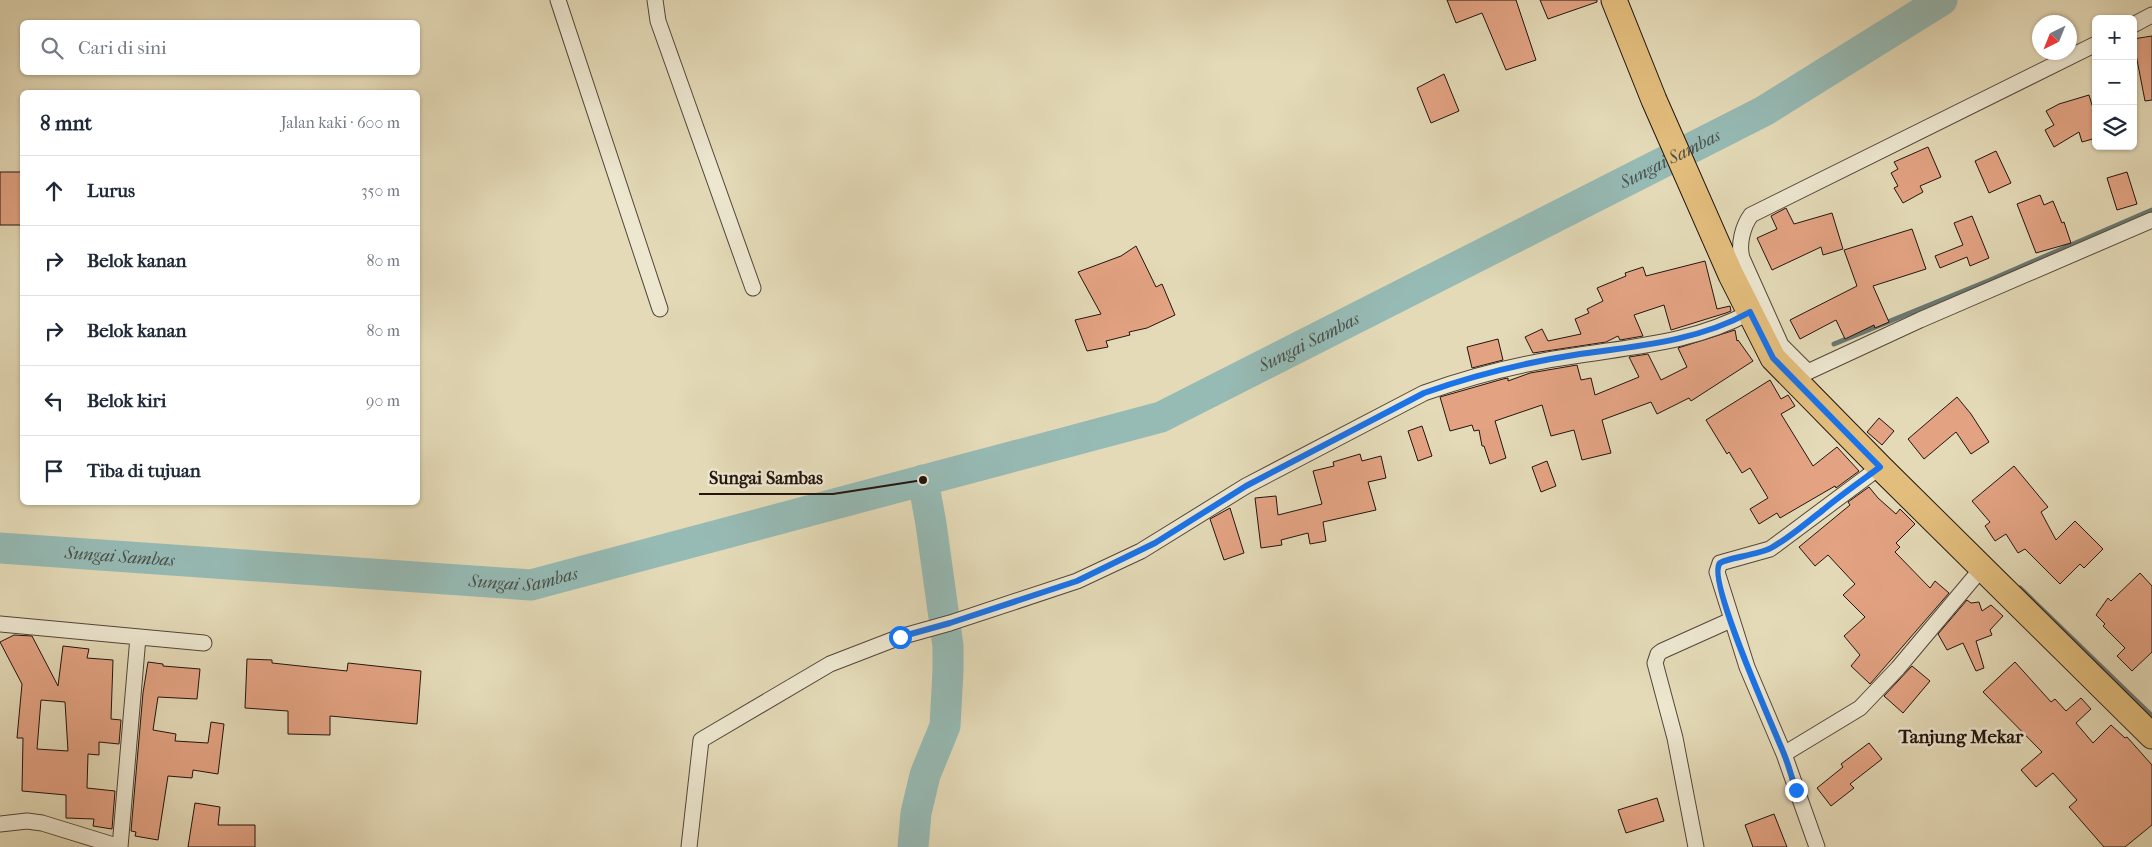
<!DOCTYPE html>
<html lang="id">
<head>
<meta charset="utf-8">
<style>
	body { margin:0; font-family:"IM FELL French Canon",serif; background:#f2f2f3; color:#1f2937 }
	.controls { position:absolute; right:15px; top:15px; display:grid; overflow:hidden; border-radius:8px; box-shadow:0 1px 4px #0004 }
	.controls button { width:45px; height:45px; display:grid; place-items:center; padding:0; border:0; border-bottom:1px solid #e0e1e3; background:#fff; color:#1f2937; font:25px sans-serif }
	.compass { position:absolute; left:2032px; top:15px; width:45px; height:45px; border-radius:50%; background:#fff; box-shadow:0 1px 4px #0004; rotate:223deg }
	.stop { position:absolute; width:15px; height:15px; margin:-11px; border:4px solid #1a73e8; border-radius:50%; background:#fff }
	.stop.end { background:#1a73e8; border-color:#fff; box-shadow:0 1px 5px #0008 }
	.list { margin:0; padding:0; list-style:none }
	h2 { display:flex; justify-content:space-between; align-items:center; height:65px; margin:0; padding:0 20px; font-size:21px }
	h2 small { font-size:16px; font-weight:400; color:#747a83 }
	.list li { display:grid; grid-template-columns:32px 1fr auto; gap:15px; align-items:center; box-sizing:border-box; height:70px; padding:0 20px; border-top:1px solid #e0e1e3 }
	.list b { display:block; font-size:19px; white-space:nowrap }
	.list em { font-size:16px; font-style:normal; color:#747a83 }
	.icon { flex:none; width:28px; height:28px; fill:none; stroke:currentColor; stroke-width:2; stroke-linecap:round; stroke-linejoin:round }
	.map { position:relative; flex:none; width:2152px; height:847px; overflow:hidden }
	.search { position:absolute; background:#fff; box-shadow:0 1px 4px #0004; left:20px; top:20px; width:400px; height:55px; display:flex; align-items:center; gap:12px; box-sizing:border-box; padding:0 18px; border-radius:8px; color:#747a83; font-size:19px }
	.panel { position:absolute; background:#fff; box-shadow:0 1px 4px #0004; left:20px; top:90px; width:400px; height:415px; border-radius:8px }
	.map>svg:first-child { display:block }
</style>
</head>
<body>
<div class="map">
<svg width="2152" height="847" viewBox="0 0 2152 847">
	<rect width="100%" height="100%" fill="#e4dab7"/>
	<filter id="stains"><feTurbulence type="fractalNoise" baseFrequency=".004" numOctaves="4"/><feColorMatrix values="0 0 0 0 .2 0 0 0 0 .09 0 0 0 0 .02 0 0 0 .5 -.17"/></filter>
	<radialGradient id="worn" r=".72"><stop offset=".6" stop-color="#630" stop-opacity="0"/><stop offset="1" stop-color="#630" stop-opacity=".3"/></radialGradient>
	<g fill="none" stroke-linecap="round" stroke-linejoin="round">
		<path stroke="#687872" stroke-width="5" d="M1834,344l154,-63 164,-71
			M2020,588l132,128"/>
		<g stroke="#96bab4" stroke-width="31">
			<path id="s1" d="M0,548l531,37 630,-168 603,-306 178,-111"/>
			<path d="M913,847l3,-34 9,-38 20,-49 3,-55v-25l-17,-122 -8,-44"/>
		</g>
	</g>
	<path fill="#e3a383" stroke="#23140f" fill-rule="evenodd" d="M1447,0h69l20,60 -30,10 -24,-57 -26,10z
		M1540,0h57v2l-49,17z
		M2152,36v64l-7,1 -12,-62z
		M1444,74l15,37 -28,12 -14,-35z
		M2089,95l7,23v20l-14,4 -3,-10 -25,15 -9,-17 9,-5 -8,-14 13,-7z
		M1928,147l13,30 -21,9 3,6 -20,11 -9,-15 4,-2 -7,-13 7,-4 -4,-7z
		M1996,151l15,32 -22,10 -14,-32z
		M0,172h22v53h-22z
		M2127,172l10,32 -20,6 -10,-32z
		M2040,195l4,10 9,-4 9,22 2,-1 7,21 -35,10 -19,-49z
		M1786,208l8,16 38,-11 11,36 -20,6 -2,-8 -49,23 -15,-32 20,-9 -6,-13z
		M1972,216l17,42 -19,8 -3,-9 -27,11 -5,-12 28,-11 -9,-22z
		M1912,229l14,40 -53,17 16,36 -14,6 -1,-3 -29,14 -9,-19 -36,19 -10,-19 67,-34 -13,-36z
		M1136,246l20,41 6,-3 13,31 -28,13 -18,4 1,3 -24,6 2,6 -21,4 -12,-31 26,-6 -23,-42 43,-16z
		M1705,261l12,48 13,-3 1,5 -5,2 -55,17 -7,-25 -30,10 9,21 -23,4 -2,-4 -12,6 -73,11 -8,-16 17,-8 6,12 33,-7 -6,-15 14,-6 -2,-4 16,-8 -6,-13 29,-12 -1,-3 18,-6 3,9z
		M1735,330l2,11 1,-1 15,21 -62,40 -2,-3 -32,16 -6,-12 -49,18 9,33 -29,7 -8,-30 -23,6 -9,-31 -47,16 11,37 -16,6 -6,-18h-2l-3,-16 -5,1 -2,-6 -22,6 -10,-34 63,-18 5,-1v3l22,-8 47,-8 4,15 10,-2 4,17 44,-18 -10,-20 19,-3 13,26 26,-13 -9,-19z
		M1498,339l5,21 -31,8 -5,-21z
		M1770,380l11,19 7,-4 7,11 -14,8 32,52 24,-19 22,24 -23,17 -1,-2 -55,32 -3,-5 -18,11 -9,-15 18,-11 -18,-30 -8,5 -13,-21 -2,2 -21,-34z
		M1957,397l14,17 18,28 -18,12 -15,-22 -32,27 -16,-20z
		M1879,418l15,13 -12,14 -15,-13z
		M1422,426l10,30 -14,5 -10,-30z
		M1360,454l2,7 19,-5 5,22 -18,4 8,28 -53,12 3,19 -16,3 -2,-11 -27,7 1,5 -21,3 -6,-50 21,-2 2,19 44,-11 -9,-33 21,-5 -1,-4z
		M1547,461l9,25 -15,6 -9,-25z
		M2014,466l34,41 -7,5 15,28 19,-19 28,28 -19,19 -4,-4 -20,20 -35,-35 -7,4 -12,-19 -11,7 -10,-15 5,-4 -18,-21z
		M1869,487l9,11 18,16 4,-5 15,15 -19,19 4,4 -5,5 35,36 5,-7 14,12 -79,91 -19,-18 9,-11 -16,-19 21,-19 -22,-22 12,-11 -27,-29 -13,11 -16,-19 51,-42 -2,-3z
		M1230,508l14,45 -20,7 -14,-41z
		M2140,573l12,13v66l-20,19 -15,-15 8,-8 -22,-22 2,-2 -9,-9 12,-17 3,3z
		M1967,600l4,3 8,-1 3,9 9,-6 12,11 -13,14 2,5 -16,6 8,27 -8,3 -13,-28 -16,7 -9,-16z
		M14,635l18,1 26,50 5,-40 26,3 -2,9 26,2 -2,59 10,1 -2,24 -20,-2v13l-11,-1 -1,34 28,3 -3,38 -19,-3 1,-7 -28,-1v-23l-44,-4 1,-53h-6l5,-54 -22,-42zM41,700l24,2 3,49 -31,-2z
		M247,659l25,1v3l75,8 1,-8 73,8 -4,53 -87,-8v19l-42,-1v-23l-43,-3z
		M148,662l15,2v2l37,3 -3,30 -39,-2 -5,33 23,4 -1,7 33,2 3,-21 13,2 -6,50 -25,-4 -1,8 -24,-2 -10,64 -23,-4 1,-4 -5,-1 12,-138z
		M2015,662l36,40 4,-3 11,12 15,-13 10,11 -15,14 17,20 18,-18 14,13 2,-1 25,28v60l-27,22h-21l-35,-40 8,-7 -24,-27 -17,14 -15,-17 21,-18 -59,-60z
		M1912,666l18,15 -27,32 -19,-17z
		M1869,743l13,16 -32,25 4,4 -23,18 -14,-18 26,-21 -2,-3z
		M1657,798l7,23 -38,12 -8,-23z
		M195,803l25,4 -2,18h37v22h-67z
		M1774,814l13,33h-34l-8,-22z"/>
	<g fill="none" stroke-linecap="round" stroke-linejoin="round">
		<g stroke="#534639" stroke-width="17">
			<path id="minor" d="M558,0l102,309
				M655,0l3,21 95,267
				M2133,25l19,-10
				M1808,372l-27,-27 -39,-87c-4,-14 1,-32 9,-43l345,-171
				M1799,376l121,-56 232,-100
				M0,624l204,19
				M1784,754l76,-46 38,-40 84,-100
				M0,824l27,-3 15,2 78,24
				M120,847l18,-210
				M689,847l12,-107 129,-76 70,-27 50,-14 127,-42 64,-30 105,-65 178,-93c50,-18 104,-31 156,-38 58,-9 118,-14 170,-43
				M1696,847l-21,-109 -20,-75 3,-9 4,-3 69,-31
				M1817,847l-33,-93 -37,-87 -30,-95 3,-9 50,-14 110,-82"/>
		</g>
		<g stroke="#23140f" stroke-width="27">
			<path id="primary" d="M1614,0l40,100 77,175 42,83 107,109 272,269"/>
		</g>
		<use href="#minor" stroke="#ede7d0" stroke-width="15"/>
		<use href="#primary" stroke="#e2bd7c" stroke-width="25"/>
	</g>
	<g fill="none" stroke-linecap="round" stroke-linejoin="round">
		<path stroke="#1a73e8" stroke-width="6" d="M900,637l50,-14 127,-42 78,-38 91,-57 178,-93c50,-18 104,-31 156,-39 59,-8 118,-13 170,-42l23,46 107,109c-19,14 -39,28 -57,43 -17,13 -34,28 -52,38 -13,7 -45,10 -51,15 -15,14 55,168 64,191 5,12 8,25 12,36"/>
	</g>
	<g text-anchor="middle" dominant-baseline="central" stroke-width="5" stroke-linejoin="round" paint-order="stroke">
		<g font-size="18" font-style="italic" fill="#4b4e49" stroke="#ede7d0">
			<text stroke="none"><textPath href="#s1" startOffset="1755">Sungai Sambas</textPath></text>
			<text stroke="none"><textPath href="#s1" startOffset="1350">Sungai Sambas</textPath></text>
			<text stroke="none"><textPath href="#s1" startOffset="120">Sungai Sambas</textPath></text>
			<text stroke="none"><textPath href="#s1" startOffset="525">Sungai Sambas</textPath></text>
		</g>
		<g font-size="19" font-weight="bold" fill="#23140f" stroke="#ede7d0">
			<text x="1961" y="737">Tanjung Mekar</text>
		</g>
	</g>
	<path fill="none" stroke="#23140f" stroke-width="2" d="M923 480L833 494H699"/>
	<circle fill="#23140f" stroke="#ede7d0" stroke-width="2" cx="923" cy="480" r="5"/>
	<g font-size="18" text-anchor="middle" font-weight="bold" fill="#23140f" stroke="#ede7d0" stroke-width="5" stroke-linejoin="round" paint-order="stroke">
		<text x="766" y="484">Sungai Sambas</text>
	</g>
	<rect width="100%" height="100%" filter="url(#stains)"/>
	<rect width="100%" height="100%" fill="url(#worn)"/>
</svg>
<div class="controls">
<button>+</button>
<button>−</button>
<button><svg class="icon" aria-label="layers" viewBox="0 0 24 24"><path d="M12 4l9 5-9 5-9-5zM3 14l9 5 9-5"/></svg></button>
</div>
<svg class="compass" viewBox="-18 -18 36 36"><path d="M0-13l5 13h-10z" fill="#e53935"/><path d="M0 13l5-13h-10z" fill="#747a83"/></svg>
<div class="stop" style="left:900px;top:637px"></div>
<div class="stop end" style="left:1796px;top:790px"></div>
<div class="search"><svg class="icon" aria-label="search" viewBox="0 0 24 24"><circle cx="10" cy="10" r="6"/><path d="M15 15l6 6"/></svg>Cari di sini</div>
<section class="panel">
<h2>8 mnt<small>Jalan kaki · 600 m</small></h2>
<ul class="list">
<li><svg class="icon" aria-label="ahead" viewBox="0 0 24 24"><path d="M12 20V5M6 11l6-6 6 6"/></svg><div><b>Lurus</b></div><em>350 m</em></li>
<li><svg class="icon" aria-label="right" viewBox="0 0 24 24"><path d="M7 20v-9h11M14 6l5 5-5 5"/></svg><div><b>Belok kanan</b></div><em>80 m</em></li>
<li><svg class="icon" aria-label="right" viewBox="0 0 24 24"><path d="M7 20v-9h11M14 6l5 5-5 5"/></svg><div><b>Belok kanan</b></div><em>80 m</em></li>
<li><svg class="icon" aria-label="left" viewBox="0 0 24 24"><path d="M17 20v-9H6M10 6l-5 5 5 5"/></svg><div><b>Belok kiri</b></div><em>90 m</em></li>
<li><svg class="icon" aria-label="arrive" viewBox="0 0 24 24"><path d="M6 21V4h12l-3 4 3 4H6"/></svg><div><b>Tiba di tujuan</b></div></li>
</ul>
</section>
</div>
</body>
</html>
